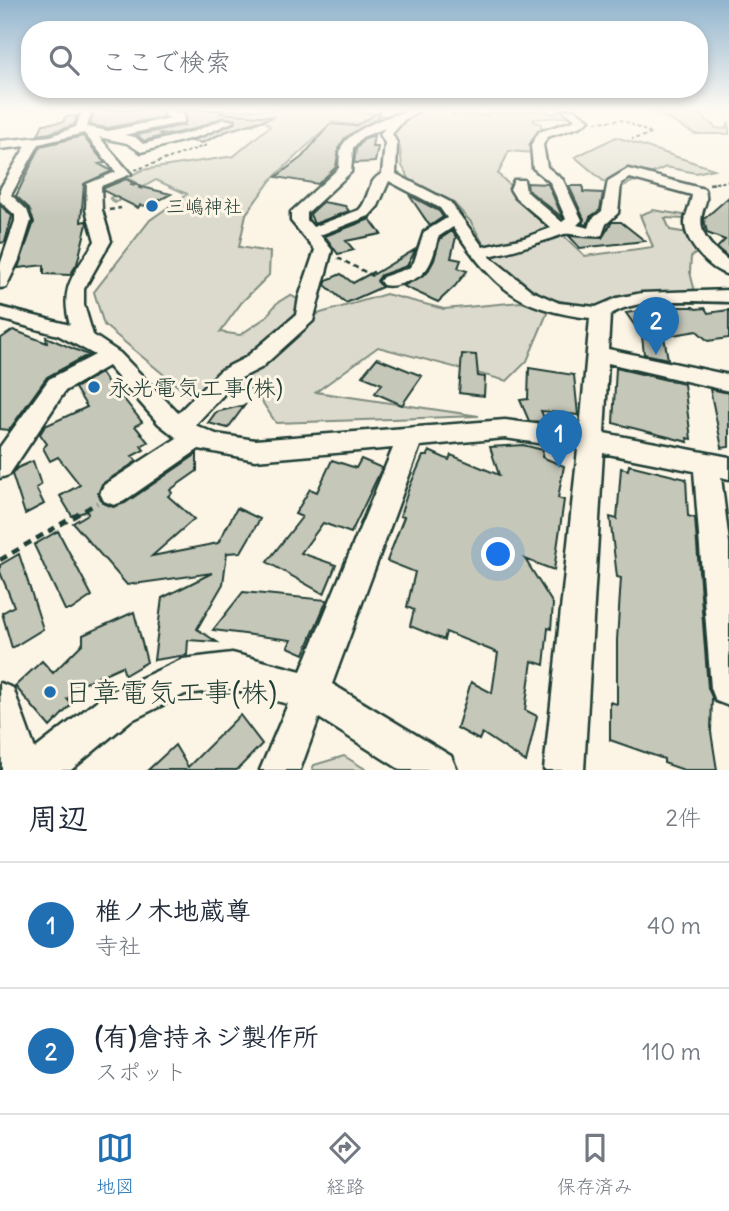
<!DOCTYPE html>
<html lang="ja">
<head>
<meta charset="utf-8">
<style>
	body { margin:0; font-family:Delius,"Klee One",sans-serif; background:#f6f6f7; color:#1f2937 }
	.you { position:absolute; left:499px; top:555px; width:24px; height:24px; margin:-18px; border:5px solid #fff; border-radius:50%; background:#1a73e8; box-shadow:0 0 0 10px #1a73e833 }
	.badge { display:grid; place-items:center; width:46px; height:46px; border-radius:50%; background:#1f6fb2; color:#fff; font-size:23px; font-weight:700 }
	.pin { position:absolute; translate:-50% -58px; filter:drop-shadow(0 2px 4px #0008) }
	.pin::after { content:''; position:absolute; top:37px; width:24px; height:21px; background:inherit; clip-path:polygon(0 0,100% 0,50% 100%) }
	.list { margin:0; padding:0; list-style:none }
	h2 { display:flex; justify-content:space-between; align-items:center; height:91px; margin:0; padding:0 28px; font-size:30px }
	h2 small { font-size:23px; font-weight:400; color:#747a83 }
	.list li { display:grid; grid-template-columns:46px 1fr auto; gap:21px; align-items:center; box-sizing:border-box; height:126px; padding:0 28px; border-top:2px solid #e0e1e3 }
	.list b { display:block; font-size:26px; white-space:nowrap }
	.list p { margin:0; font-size:23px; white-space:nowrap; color:#747a83 }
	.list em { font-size:23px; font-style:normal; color:#747a83 }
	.icon { flex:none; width:38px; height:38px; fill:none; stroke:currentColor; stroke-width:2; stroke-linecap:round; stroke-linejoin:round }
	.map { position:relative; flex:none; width:729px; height:770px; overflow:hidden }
	.search { position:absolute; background:#fff; box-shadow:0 4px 10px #0003; left:21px; right:21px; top:21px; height:77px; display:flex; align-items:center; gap:18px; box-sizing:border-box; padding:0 24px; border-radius:28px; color:#747a83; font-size:26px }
	.sheet { height:343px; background:#fff }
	nav { display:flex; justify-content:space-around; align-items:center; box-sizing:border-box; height:98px; border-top:2px solid #e0e1e3; background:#fff; font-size:19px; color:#747a83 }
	nav a { display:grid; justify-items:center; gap:4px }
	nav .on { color:#1f6fb2 }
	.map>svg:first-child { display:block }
</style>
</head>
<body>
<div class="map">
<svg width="729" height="770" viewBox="0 0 729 770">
	<rect width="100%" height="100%" fill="#fcf5e5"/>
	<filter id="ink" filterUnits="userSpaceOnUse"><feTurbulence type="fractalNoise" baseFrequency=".0143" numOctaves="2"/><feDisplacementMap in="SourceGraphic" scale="14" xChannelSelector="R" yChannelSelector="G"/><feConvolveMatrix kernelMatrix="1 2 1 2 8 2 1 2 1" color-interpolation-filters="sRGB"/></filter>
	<g filter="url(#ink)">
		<path fill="#dcdacc" stroke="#7e8c80" stroke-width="2" d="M227,110h117l55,7 -32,9 -35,-4 -61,58 -25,34 -7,33 31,5 -1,23 -27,27 -22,30 20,3 25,-17 12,-15 13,-8 14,8 3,14 79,-23 58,15 77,-7 27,9 -21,50 -20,20 -129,-34 -62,45 163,24 -203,7 -23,-35 -60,11 -89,-74 -10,-33 56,-72 37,-26 -31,-14 -41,23 -5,-5 27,-15 -10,-6 15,-7 92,-14 36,-30 -7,-6 -10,5 -21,-2 -3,-3 -33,13 10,-12z
			M424,110h27l1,4 35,2 2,-4c24,3 37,-2 60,-2l-1,3h8l1,-3h9l9,6 -41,3 -1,2 8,3v3l15,2 -16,2 -7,7 1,15 -25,-2 -11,23 87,82 68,-9 -13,-32 13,-5 30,5 2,4 -20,-1 5,12 18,3 13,17 -10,7 -1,15 5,20 -82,6 -18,10 -49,-10 -26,-14 -27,-23 -22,-39 -18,-20 -43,-22 -8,-14 -2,-18 -7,-16 16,-16z
			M651,110h45l20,18 9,1 4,-6v11h-34z
			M616,137l98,32 -18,4 -30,-6 -52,23 -39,-33z
			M344,756l23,14h-55l2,-5z"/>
		<path fill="#c5c7b9" stroke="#1f3d34" stroke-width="2" d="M94,110h68l1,7 -55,11 -18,-3z
			M178,110h44l-2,3 54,4 -47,14 -25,12 -11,-2 44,-18 1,-3 -13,-3 -29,12 -27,6 -7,-1 2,2 -18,5 -7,-6 48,-10 1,-13z
			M380,112l-2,6 -33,20 -6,9 -3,20 -18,17 -42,-7 26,-20 28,-33 25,2z
			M77,116l-3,9 -24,8 -12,2 5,-11 20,-2 2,-5z
			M374,135l-2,12h6l-3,15 -21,1 2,-14 8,-10z
			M83,136l22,27 -6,1 13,7 -28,13 -3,38 5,-1 1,3 -10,40 -7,11 -26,-1v-9l-26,3 16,-46 -5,-14 -13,-12 18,-37 7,-13z
			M126,179l16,8 29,7 -23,12 -8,-1 -2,3 -34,-17v-3z
			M527,183l21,1 15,34 -35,-28z
			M569,186h14v6l20,1 -3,17 -10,7 -3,8 -5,-1 2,-5z
			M409,195l30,16 4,6 -13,9z
			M729,197v61l-12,-10 8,-8 -18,-7 -3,-14z
			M323,202l22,4 4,5 -35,13 -4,-10z
			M0,205l12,11 -7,26 -5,1z
			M370,219l11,15 -35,7 8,9 -16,4 -13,-18z
			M612,222h9l24,19 -65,7 -11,-12 33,2z
			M452,231l4,6 -5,21 10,2 -3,8 9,3 -12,15 -17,16 -35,-16 24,-13 7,-13 6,-21z
			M416,249l-9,17 -26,9 -4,6 5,6 -36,16 -21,-18 2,-5 14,-6 12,9 20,-11 1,2z
			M664,307h29l3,2 9,-1 3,5 21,-3v28l-21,3 -11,-10 -18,3 -15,3 4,22 -24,-5 -2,-18 -16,-23z
			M13,330l34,13 -1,-6 42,18 -41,22 -38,53 -9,-1v-90z
			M462,354l14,1 2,21 7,1 -1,19 -25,-3z
			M377,358l45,18 -20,29 -27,-12 7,-9 -20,-8z
			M529,368l45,7 4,40 -37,-4 5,11 -17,-1 -9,-21 8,-1z
			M616,368l68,16 7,55 -4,-1 1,4 -75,-19z
			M101,373l15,23 4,-2 22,28 -7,4 13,16 -7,4 3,4 -12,6 5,5 -35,23 -4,10 5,9 10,4 12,-4 72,-49v17l-27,19 2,3 -4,3 26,23 -42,37 66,-13 19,-35 23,11 -19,33 -14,1 -4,31 -26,45 20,13 -29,-2 -1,15 -33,5 8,-62 50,-25 -85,12 -54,-62 15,-9 -1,-3 -15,5 -12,-20 20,-11 -22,-28 -8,4 -7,-13 4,-4 -7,-10 5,-8 42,-19 -12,-19z
			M710,389l19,4v54l-7,1z
			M245,405l-17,23 -20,-5 8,-11z
			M523,445l20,5 -1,7 22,9 -6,32 6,2 -10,70 -29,-11 28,45 -2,25 -3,-1 -4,37 -12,-4 -7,49 12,6 -11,46 -44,-29 -3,7 -22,-12 14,-46 21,11 6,-40 -52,-21 -2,8 -34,-14 4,-16 -7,-3 8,-35 -28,-11 17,-44 -4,-1 9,-28 14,-32h5l1,-5 20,9 2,-5 48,20 -9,-28z
			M361,459l21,9 -31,65 -28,-10 -22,30 35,12 -12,29 -57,-32 35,-45 -7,-3 15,-25 7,3 15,-32 24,8z
			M33,461l8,24 -5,3 8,16 -19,10 -13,-40 5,-6z
			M629,465l57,14 2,37 7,2 13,170 4,9 -1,35 6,38h-33l-20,-7v-4l-54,-19v-38l7,2v-64l4,-62 -4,-1 -7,-60 7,2 4,-51 7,2z
			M58,531l34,65 -21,14h-6l-31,-65z
			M19,554l24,75 -31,19 -10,-35 12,-7 -14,-34v-7z
			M243,592l84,8 -23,54 -16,-7 3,-7 -78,-10z
			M134,612l13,50 -22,13 -3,-9 -40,18 -15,15 5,5 -22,23 -35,-41 27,-25 11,12 30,-30v-8z
			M240,715l22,29 -25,26h-89l27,-25 13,22z"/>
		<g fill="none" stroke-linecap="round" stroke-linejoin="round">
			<g stroke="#1f3d34" stroke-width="5">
				<path id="minor" d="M82,110h10l-5,17 21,4 63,-13 -5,-1 -2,-7 20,4v8l-60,13 11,2 8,7 52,-13 29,-12 10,2 -31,14 -62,17 -14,-9 -28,-6 32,37 -30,12 1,24 9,31 -27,48v16l9,30 27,18 58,60 43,-43 24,-12 51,-43 3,-18 16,-47 -24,-29v-9l48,-44c1,-7 0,-16 3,-22 10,-18 58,-36 78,-36l-16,10 -12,14 5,9 -1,31 54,28 33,45 41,-9 27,-10 -36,-31 -5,-8 4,-9h10l2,11 36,31 4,-3 -16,-37 -17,-14 -2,-23 8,-13 37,-12 -13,-10h12l14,10 -8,6 -34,11 -4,8 4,22 16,13 19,40 -5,5 12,3 3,-9 10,-8 6,-30 20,-12 76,20c4,8 2,13 -1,21 -7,24 9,38 26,51v14c-19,-4 -45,-33 -44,-53 1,-10 6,-18 7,-27l-62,-17 -9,5 -3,30 -12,11 -4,11c-14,4 -31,-3 -38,-1 -25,9 -48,16 -75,22l43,35 27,12 37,4 21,-9 25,-5 87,-3v12c-34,0 -91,-6 -119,13l-2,34 121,26v16l-121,-28 -4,70 125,24v22l-8,-2 8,66v163l-13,-5 -5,-13 -17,-217 -91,-18 -19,317h-40l34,-321 -73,-11 -85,8 -88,238 119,72 6,14h-56l-82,-52 -19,52h-40l28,-66 -56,-15 -47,5 -55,27 -59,49h-69l-2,-87 13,5 22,61 69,-54 79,-36 49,-6 69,18 92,-223 -138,12 -56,-11 -75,52 -10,4 -10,-4 -4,-8 4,-8 73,-47 -18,-14 -51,-58 -43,25 -56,84 -9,3v-31l49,-68 46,-24 -37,-20 -58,-16v-12l70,18c-11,-40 5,-51 25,-84l-9,-31 1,-26 29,-12 -32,-39 -45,11 -28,51 16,15 4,11 -12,39 -13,27 -6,1v-23l15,-44v-6l-15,-14v-12l26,-43 -26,3v-8l51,-5 25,-9zM385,128l-5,6 5,9 -3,31c-15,6 -12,25 -23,36l-46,17 -6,-7v-7l44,-41 2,-24 9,-11zM389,181l51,27 7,10 -23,14 -10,30 -5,6 -26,9 -3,4 3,4c8,2 15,0 23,-3 23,-6 27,-23 32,-45l15,-10c40,59 63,82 137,91l-10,112 -75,-10 -250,20 -39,-6 -21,-9 42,-45 24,-12 52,-47 19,-71 -12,-15 49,-19 9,-10z"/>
			</g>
			<path stroke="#1f3d34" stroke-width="2" stroke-dasharray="3.5 2.5" stroke-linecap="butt" d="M596,122l26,-2 30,14 -20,5
				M135,170l72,-25
				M709,184l20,-3"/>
			<path stroke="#1f3d34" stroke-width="2.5" stroke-dasharray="5 3.5" stroke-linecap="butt" d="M130,184l13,5
				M709,184l9,-1
				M109,210l12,-2
				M338,258l37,19"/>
			<path stroke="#1f3d34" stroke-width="4.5" stroke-dasharray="8 6" stroke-linecap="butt" d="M0,560l97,-57"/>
			<use href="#minor" fill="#fcf5e5" fill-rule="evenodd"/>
		</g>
	</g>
	<linearGradient id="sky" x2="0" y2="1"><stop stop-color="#91b4ce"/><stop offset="0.5" stop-color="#fefaf3"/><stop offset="1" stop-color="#fefaf3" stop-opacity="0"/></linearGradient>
	<rect width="729" height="218" fill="url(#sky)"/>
	<g fill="#1f6fb2" stroke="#fcf5e5" stroke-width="2.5">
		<circle cx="152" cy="206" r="7"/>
		<circle cx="94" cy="387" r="7"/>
		<circle cx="50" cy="692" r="7"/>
	</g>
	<g text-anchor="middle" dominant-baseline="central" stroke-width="6" stroke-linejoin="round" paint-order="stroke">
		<g font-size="19" fill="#1f3d34" stroke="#fcf5e5" text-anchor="start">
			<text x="166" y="206">三嶋神社</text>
		</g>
		<g font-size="23" fill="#1f3d34" stroke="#fcf5e5" text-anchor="start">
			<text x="108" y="387">永光電気工事(株)</text>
		</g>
		<g font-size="28" fill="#1f3d34" stroke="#fcf5e5" text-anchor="start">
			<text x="64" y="692">日章電気工事(株)</text>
		</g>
	</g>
</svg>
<div class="you"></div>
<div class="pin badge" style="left:559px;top:468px">1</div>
<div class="pin badge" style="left:656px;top:355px">2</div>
<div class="search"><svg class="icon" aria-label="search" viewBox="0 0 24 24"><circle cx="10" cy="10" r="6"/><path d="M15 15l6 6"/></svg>ここで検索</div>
</div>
<section class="sheet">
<h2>周辺<small>2件</small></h2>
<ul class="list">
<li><span class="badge">1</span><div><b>椎ノ木地蔵尊</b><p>寺社</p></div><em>40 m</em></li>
<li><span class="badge">2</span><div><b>(有)倉持ネジ製作所</b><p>スポット</p></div><em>110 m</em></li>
</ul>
</section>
<nav>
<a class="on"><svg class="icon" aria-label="map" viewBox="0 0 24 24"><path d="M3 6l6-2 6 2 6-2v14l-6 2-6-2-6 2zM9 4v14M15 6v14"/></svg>地図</a>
<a><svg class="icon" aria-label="directions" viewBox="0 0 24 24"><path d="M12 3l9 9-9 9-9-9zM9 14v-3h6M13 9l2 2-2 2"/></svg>経路</a>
<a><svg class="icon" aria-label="saved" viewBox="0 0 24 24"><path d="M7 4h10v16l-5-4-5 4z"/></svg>保存済み</a>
</nav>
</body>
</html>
